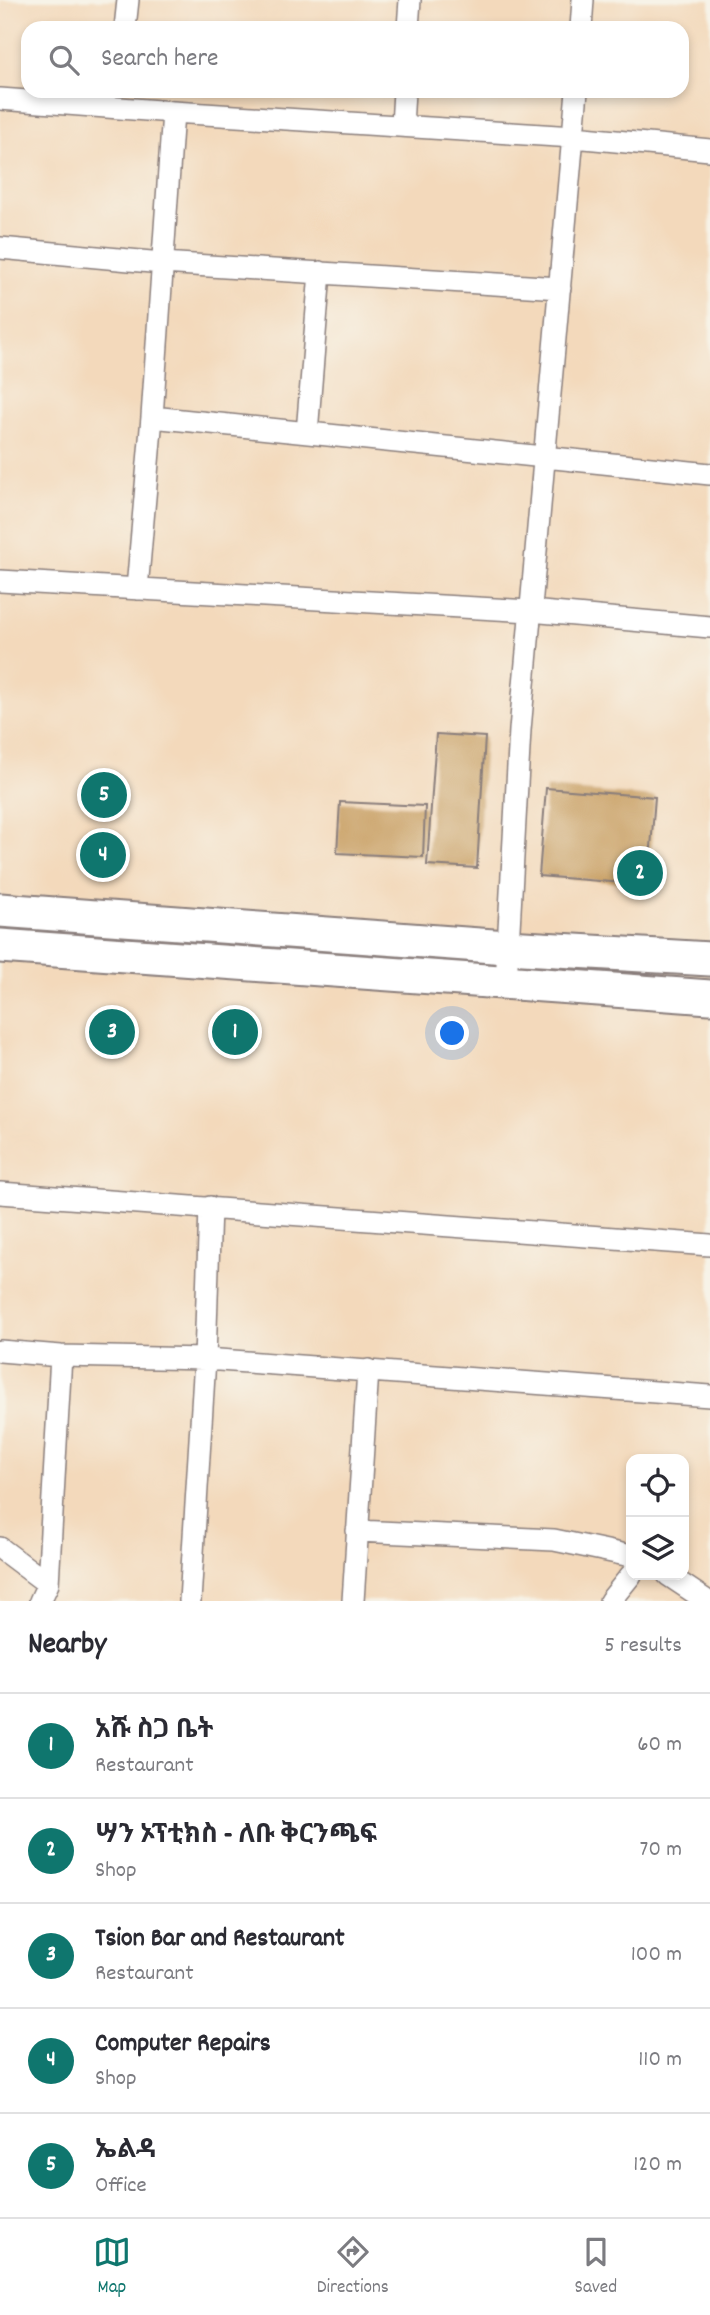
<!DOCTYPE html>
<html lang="en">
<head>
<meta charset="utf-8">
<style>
	body { margin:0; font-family:Dekko,"Noto Sans Ethiopic",sans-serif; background:#f7f7f7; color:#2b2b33 }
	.controls { position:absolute; right:21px; bottom:21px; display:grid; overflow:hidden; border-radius:14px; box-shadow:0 4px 10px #0003 }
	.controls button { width:63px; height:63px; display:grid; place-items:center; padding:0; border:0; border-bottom:2px solid #e1e1e2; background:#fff; color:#2b2b33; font:35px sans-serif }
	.you { position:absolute; left:453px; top:1034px; width:24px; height:24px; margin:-18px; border:5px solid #fff; border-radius:50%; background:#1a73e8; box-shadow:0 0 0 10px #1a73e833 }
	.badge { display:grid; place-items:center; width:46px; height:46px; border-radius:50%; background:#0f766e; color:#fff; font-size:23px; font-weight:700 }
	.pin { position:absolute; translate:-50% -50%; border:4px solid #fff; box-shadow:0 2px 7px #0006 }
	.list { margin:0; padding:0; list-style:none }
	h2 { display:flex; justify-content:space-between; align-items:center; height:91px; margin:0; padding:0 28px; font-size:30px }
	h2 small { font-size:23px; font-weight:400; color:#7c7c81 }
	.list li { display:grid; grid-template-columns:46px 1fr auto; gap:21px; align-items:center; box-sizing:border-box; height:105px; padding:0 28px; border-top:2px solid #e1e1e2 }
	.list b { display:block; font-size:26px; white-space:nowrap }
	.list p { margin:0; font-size:23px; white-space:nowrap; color:#7c7c81 }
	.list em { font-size:23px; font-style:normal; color:#7c7c81 }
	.icon { flex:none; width:38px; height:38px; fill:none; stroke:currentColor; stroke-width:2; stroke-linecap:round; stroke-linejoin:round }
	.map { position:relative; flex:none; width:710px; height:1601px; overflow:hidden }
	.search { position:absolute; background:#fff; box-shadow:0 4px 10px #0003; left:21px; right:21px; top:21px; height:77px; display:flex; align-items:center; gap:18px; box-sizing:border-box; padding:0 24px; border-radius:21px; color:#7c7c81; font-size:26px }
	.sheet { height:616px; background:#fff }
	nav { display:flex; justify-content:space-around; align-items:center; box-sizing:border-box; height:98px; border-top:2px solid #e1e1e2; background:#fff; font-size:19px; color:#7c7c81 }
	nav a { display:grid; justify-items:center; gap:4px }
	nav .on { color:#0f766e }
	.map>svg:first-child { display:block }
</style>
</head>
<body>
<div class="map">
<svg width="710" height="1601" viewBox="0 0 710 1601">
	<rect width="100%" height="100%" fill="#f7f3e8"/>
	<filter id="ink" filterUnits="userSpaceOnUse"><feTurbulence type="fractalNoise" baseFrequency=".0143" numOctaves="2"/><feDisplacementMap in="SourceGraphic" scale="14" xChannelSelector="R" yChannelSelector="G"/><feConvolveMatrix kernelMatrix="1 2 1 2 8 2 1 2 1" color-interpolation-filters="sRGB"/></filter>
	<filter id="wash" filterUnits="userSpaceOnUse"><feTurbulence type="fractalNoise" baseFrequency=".00686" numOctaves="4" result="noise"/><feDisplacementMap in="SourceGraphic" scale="28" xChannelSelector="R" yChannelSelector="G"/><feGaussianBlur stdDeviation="1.57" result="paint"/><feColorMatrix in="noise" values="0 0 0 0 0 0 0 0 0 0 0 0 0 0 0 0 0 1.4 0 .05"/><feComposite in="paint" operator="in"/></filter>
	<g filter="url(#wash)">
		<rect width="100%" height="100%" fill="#f3d9bb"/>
		<g id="blocks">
			<path fill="#c79d61" d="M436,734l49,3 -8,131 -50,-3z
				M546,788l109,9 -7,88 -109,-9z
				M340,802l85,4 -2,51 -86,-4z"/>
		</g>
	</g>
	<g filter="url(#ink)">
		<use href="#blocks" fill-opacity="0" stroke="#8a7e7b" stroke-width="2"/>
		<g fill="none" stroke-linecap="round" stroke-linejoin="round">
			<g stroke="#8a7e7b" stroke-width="24">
				<path id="street" d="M125,28l3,-28
					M408,28l2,-28
					M581,28l2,-28
					M0,99l173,13 401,25 136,13
					M402,126l2,-35
					M0,248l162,15 398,25
					M152,417l558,57
					M307,433l13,-161
					M0,581l530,30 180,16
					M137,589l15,-172 21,-305
					M506,983l14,-253 57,-639
					M0,1193l710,52
					M0,1351l61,5 144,3 505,37
					M357,1531l197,9 77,16
					M0,1548l48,36
					M668,1575l39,26
					M40,1601l8,-17 13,-228
					M190,1601l15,-242 5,-152
					M353,1601l15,-231
					M610,1601l21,-26"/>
			</g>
			<g stroke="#8a7e7b" stroke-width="37">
				<path id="primary" d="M0,910l507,37 203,12
					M0,946l710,51"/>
			</g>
			<use href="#street" stroke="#fff" stroke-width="21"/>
			<use href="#primary" stroke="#fff" stroke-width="33"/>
		</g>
	</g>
</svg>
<div class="controls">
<button><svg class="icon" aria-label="locate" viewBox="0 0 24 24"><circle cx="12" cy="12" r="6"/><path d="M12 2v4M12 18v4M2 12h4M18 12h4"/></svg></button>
<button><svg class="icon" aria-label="layers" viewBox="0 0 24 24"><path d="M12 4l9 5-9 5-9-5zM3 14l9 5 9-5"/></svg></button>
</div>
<div class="you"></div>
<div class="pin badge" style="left:235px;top:1032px">1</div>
<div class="pin badge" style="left:640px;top:873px">2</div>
<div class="pin badge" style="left:112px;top:1032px">3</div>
<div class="pin badge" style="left:103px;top:855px">4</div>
<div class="pin badge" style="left:104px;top:795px">5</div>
<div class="search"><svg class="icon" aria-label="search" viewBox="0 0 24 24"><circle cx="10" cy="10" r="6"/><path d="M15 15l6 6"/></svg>Search here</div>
</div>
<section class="sheet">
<h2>Nearby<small>5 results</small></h2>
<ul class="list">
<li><span class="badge">1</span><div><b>አሹ ስጋ ቤት</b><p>Restaurant</p></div><em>60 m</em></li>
<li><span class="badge">2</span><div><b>ሣን ኦፕቲክስ - ለቡ ቅርንጫፍ</b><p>Shop</p></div><em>70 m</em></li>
<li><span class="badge">3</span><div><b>Tsion Bar and Restaurant</b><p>Restaurant</p></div><em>100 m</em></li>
<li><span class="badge">4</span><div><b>Computer Repairs</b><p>Shop</p></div><em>110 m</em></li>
<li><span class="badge">5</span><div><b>ኤልዳ</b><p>Office</p></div><em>120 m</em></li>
</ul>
</section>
<nav>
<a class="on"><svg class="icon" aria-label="map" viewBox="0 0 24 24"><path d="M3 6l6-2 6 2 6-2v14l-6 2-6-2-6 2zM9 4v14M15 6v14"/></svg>Map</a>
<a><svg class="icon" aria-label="directions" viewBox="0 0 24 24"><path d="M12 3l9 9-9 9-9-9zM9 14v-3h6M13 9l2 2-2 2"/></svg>Directions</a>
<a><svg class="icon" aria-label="saved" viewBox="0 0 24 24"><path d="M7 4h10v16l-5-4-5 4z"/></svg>Saved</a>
</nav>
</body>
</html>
